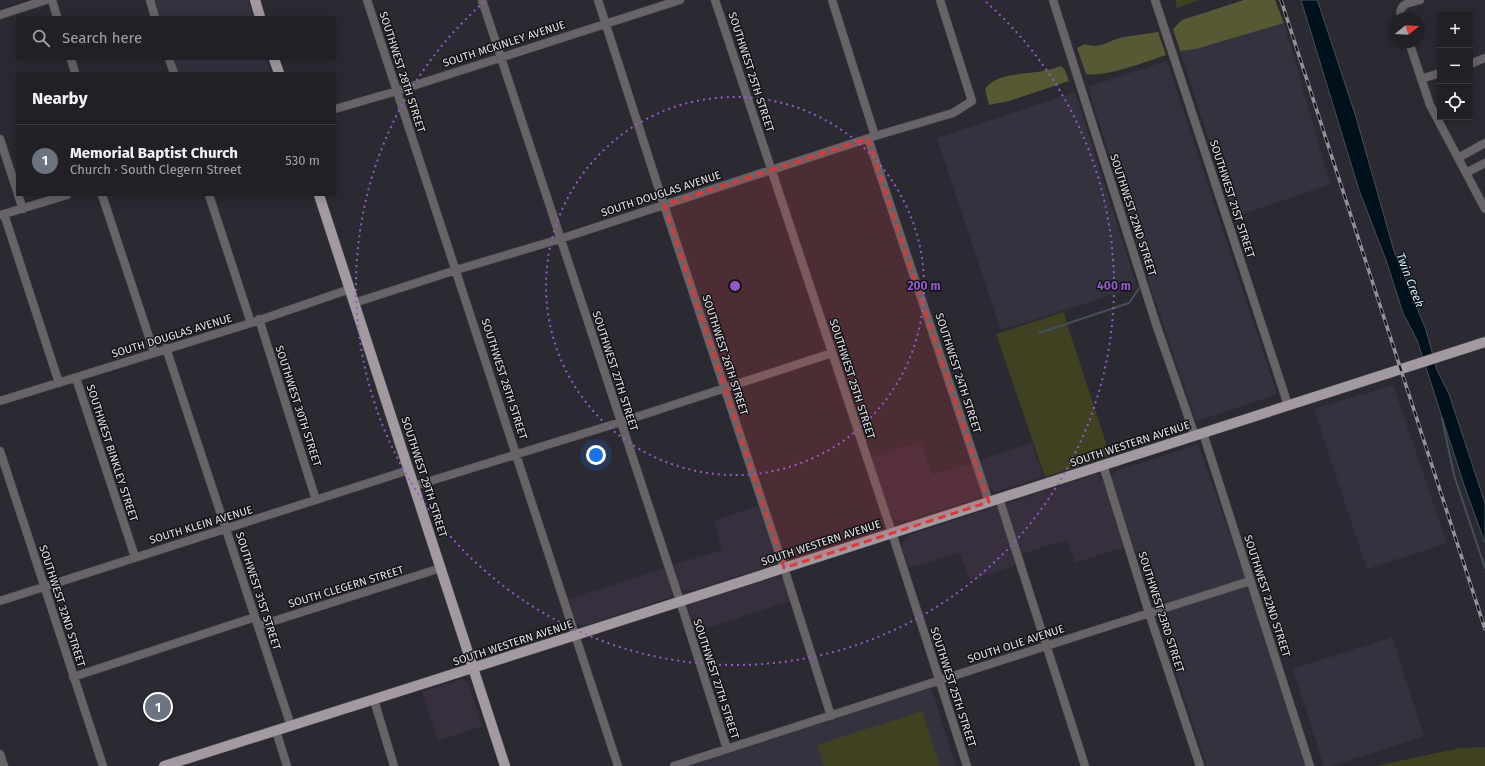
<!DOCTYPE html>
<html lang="en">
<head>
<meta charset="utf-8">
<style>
	body { margin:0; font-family:"Fira Sans",sans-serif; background:#28282e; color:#f1f3f6 }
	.controls { position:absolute; right:12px; top:12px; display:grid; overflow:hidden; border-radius:0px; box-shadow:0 2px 10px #0003 }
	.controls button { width:36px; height:36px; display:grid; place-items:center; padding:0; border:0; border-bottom:1px solid #3d3e43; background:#202026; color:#f1f3f6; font:20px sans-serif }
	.compass { position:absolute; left:1389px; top:12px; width:36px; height:36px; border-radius:50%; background:#202026; box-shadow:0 2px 10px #0003; rotate:72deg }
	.you { position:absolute; left:596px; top:455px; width:14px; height:14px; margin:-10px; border:3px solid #fff; border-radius:50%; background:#1a73e8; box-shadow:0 0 0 6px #1a73e833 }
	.badge { display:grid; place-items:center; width:26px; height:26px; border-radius:50%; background:#0b8043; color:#fff; font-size:13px; font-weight:700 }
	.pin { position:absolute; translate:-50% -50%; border:2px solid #fff; box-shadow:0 1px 4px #0006 }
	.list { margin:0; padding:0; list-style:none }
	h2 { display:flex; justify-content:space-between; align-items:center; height:52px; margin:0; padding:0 16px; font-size:17px }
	h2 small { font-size:13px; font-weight:400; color:#a2a3a7 }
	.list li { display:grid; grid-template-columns:26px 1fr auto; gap:12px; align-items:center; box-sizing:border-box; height:72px; padding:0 16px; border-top:1px solid #3d3e43 }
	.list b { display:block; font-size:15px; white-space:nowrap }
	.list p { margin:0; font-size:13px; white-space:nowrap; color:#a2a3a7 }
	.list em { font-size:13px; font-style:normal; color:#a2a3a7 }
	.icon { flex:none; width:22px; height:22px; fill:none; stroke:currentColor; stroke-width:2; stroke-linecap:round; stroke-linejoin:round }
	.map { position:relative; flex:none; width:1485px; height:766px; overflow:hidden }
	.search { position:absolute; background:#202026; box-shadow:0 2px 10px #0003; left:16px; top:16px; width:320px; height:44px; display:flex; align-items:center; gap:10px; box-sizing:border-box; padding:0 14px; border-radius:0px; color:#a2a3a7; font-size:15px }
	.panel { position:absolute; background:#202026; box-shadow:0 2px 10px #0003; left:16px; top:72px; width:320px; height:124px; border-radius:0px }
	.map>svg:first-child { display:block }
</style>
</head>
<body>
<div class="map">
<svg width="1485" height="766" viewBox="0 0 1485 766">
	<rect width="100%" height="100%" fill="#2b2a32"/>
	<path fill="#372e3e" d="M920,442l12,33 41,-12 9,31 -5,5 -67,20 -11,2 -8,-5 -20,-59z
		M1032,443l11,34 -48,15 -7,-6 -8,-26z
		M1096,474l9,9 20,64 -50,16 -8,-23 -46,14 -15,-46 2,-5z
		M760,505l17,53 -2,5 -4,3 -20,6 -59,19 -11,-1 -8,-25 49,-15 -8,-29z
		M997,506l20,59 -47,15 -10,-27 -51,15 -6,-16 -1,-10 7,-7z
		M666,568l7,21 -1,6 -3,3 -85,28 -5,-1 -4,-5 -7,-21z
		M778,576l6,4 7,21 -97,31 -6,-22 1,-3 5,-4z
		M461,679l7,3 14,44 -44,15 -16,-49z"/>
	<path fill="#34323f" d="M155,0h93l5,17h-93z
		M1284,23l46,161 -96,33 -54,-166 16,-2z
		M174,59h93l4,14h-93z
		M1167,61l110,333 -81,27 -46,-135 -62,-199z
		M1075,92l62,195 -136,43 -64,-192z
		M1393,385l54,158 -80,26 -53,-160z
		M1198,444l113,322h-104l-96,-289 5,-6z
		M1392,637l32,99 -92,30h-8l-31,-97z
		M931,688l25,78h-267z"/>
	<path fill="#3f4121" d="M1175,0h25l-23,8z
		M1064,312l3,10 -28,11 28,-9 43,131 -65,22 -49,-143z
		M922,711l18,55h-116l-7,-21z
		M1485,747v19h-109l84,-18z"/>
	<path fill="#575935" d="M1244,0h31l9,23 -88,26 -16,2 -7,-22 9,-9z
		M1158,32l8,23c-21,7 -59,22 -80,19l-9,-26 8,-4c16,6 23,-4 39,-7 11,-2 23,-3 34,-5z
		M1061,66l4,4 4,11 -60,20 -20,4 -4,-16c12,-17 39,-14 58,-18 6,-1 12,-3 18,-5z"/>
	<path fill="#01111b" stroke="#445058" d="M1301,0h16l4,11 35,106 38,134 32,79 11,40 12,24 36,109v40l-20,-55 -48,-148 -14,-27 -17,-53 -27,-70z"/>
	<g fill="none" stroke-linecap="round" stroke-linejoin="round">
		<path stroke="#445058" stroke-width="2" d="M1039,333l90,-30 11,-16
			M1442,418l12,57 31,93"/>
		<g stroke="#48474f" stroke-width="9">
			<path id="minor" d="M52,0l5,17
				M150,0l5,17
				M367,0l251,766
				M482,0l198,601 47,148
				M598,0l66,205 120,363 47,148
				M715,0l177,533 75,233
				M832,0l43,136
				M1053,0l104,327 38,109
				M1155,0l133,405
				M0,15l46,-15
				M1401,18c-3,-15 8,-15 19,-18
				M1409,42l21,63 55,104
				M71,59l4,14
				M169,59l5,14
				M1470,64l15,-6
				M1421,79l19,-6
				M335,109l62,-18 283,-91
				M868,138l121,364
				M0,139l17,52
				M1458,158l27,-15
				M1466,173l19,-10
				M18,195l5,14
				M102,195l52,157
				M209,195l42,128
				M4,214l55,169
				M1,215l66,-20
				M354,303l102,-33 104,-31 315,-103 78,-23 19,-12 -32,-101
				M259,319l57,181
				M166,348l125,378
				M76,378l59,179
				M0,401l251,-78 99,-34
				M1203,433l107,333
				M0,451c35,105 68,211 103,315
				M1103,465l46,148 51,153
				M414,486l207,-64 211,-69
				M999,498l86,268
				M0,601l409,-131
				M258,626l183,-58
				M73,677l182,-60
				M374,700l20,66
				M276,731l11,35
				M0,754l4,12
				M674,766l372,-120 204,-65"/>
		</g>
		<g stroke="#48474f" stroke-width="11">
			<path id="major" d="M255,0l5,17
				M274,59l5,14
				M319,195l186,571
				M164,766l412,-131 909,-293"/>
		</g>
		<use href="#minor" stroke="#676366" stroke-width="8"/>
		<use href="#major" stroke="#a29aa0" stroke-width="10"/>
		<g stroke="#939299" stroke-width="3.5">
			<path id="rail" d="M1281,0l204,629"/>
		</g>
		<use href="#rail" stroke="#131316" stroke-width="2" stroke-dasharray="6" stroke-linecap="butt"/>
	</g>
	<path fill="#d73b3b" fill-opacity="0.2" stroke="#d73b3b" stroke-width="3" stroke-dasharray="8 5" stroke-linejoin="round" d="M868,138l121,364 -205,66 -120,-363z"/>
	<g fill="none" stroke="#955ac9" stroke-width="2" stroke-dasharray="2 4">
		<circle cx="735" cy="286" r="189"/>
		<path d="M986 2A379 379 0 1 1 484 2"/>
	</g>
	<g text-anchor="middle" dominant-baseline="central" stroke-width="3" stroke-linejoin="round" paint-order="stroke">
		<g font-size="11" fill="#e2e2e7" stroke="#131316">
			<text transform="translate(504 44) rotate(-18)">SOUTH MCKINLEY AVENUE</text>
			<text transform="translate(402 72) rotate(72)">SOUTHWEST 28TH STREET</text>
			<text transform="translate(751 72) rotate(72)">SOUTHWEST 25TH STREET</text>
			<text transform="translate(661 194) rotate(-18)">SOUTH DOUGLAS AVENUE</text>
			<text transform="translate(1232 199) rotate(72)">SOUTHWEST 21ST STREET</text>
			<text transform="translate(1133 215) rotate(72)">SOUTHWEST 22ND STREET</text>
			<text transform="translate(172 336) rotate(-17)">SOUTH DOUGLAS AVENUE</text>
			<text transform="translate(725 355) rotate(72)">SOUTHWEST 26TH STREET</text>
			<text transform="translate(615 371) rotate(72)">SOUTHWEST 27TH STREET</text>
			<text transform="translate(958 373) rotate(72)">SOUTHWEST 24TH STREET</text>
			<text transform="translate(504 379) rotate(72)">SOUTHWEST 28TH STREET</text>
			<text transform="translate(852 379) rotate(72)">SOUTHWEST 25TH STREET</text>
			<text transform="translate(298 406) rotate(72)">SOUTHWEST 30TH STREET</text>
			<text transform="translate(1130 444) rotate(-18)">SOUTH WESTERN AVENUE</text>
			<text transform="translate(112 453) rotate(72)">SOUTHWEST BINKLEY STREET</text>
			<text transform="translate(424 477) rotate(72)">SOUTHWEST 29TH STREET</text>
			<text transform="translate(201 525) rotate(-17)">SOUTH KLEIN AVENUE</text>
			<text transform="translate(821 543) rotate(-18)">SOUTH WESTERN AVENUE</text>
			<text transform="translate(346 587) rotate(-17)">SOUTH CLEGERN STREET</text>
			<text transform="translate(258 591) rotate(72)">SOUTHWEST 31ST STREET</text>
			<text transform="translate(1267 596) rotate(72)">SOUTHWEST 22ND STREET</text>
			<text transform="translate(62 606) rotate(72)">SOUTHWEST 32ND STREET</text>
			<text transform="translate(1161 612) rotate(72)">SOUTHWEST 23RD STREET</text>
			<text transform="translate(513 643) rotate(-18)">SOUTH WESTERN AVENUE</text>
			<text transform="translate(1016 644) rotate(-18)">SOUTH OLIE AVENUE</text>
			<text transform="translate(716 679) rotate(72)">SOUTHWEST 27TH STREET</text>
			<text transform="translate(953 687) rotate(72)">SOUTHWEST 25TH STREET</text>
		</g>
		<g font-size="12" font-style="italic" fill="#c0e8fe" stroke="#131316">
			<text transform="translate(1410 280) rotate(69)">Twin Creek</text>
		</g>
	</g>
	<circle cx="735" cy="286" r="6" fill="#955ac9" stroke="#131316" stroke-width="2"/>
	<g font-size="12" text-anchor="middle" font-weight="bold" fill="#955ac9" stroke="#131316" stroke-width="3" stroke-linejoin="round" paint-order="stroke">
		<text x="924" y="290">200 m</text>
		<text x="1114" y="290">400 m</text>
	</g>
</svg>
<div class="controls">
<button>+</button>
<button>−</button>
<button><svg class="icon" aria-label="locate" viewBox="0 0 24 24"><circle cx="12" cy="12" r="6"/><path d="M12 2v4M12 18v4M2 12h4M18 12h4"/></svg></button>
</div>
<svg class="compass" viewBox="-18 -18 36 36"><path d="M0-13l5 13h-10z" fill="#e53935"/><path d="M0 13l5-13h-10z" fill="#a2a3a7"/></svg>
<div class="you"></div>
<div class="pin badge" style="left:158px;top:707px;background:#6b7280">1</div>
<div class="search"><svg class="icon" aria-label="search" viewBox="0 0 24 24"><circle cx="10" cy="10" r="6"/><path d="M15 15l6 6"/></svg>Search here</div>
<section class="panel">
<h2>Nearby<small></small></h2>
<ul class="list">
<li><span class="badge" style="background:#6b7280">1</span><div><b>Memorial Baptist Church</b><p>Church · South Clegern Street</p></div><em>530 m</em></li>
</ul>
</section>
</div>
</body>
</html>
